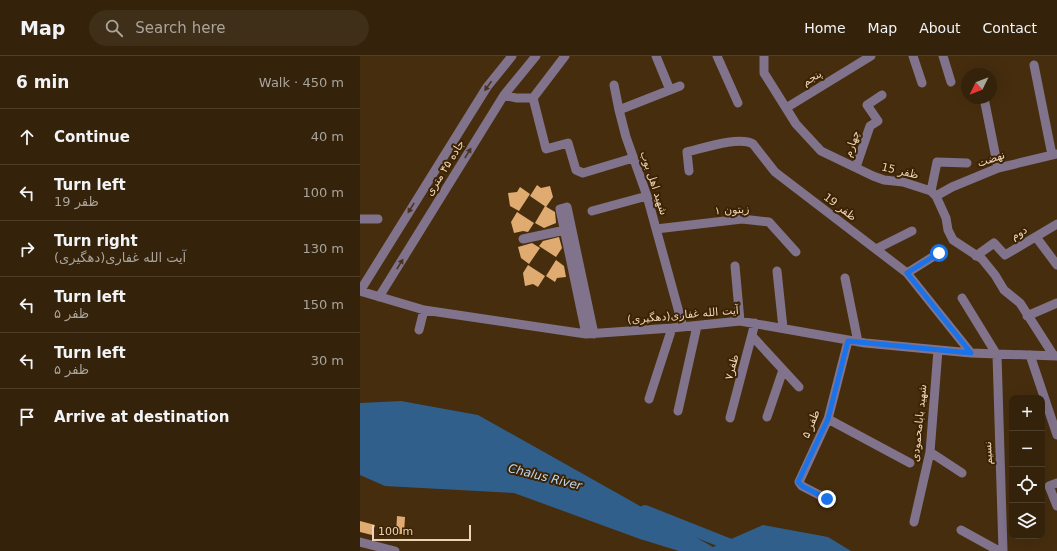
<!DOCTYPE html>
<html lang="en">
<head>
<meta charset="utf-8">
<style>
	body { margin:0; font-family:"DejaVu Sans","Noto Sans Arabic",sans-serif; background:#3f2f18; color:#f1f3f6 }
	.controls { position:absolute; right:12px; bottom:12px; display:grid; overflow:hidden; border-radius:8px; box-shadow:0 4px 16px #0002 }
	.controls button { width:36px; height:36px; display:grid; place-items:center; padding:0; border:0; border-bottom:1px solid #4e3f2b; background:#34220a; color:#f1f3f6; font:20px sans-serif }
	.compass { position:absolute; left:601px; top:12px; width:36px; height:36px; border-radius:50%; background:#34220a; box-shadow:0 4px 16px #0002; rotate:227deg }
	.scale { position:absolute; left:12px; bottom:10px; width:99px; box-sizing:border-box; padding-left:4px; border:2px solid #eed3b6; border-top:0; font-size:11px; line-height:14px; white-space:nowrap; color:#eed3b6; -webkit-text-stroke:3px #3b2303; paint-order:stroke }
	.stop { position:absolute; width:12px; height:12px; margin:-9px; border:3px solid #1a73e8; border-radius:50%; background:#fff }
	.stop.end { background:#1a73e8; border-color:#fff; box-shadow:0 1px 4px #0008 }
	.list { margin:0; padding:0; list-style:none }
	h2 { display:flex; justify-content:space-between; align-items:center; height:52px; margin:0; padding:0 16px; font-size:17px }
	h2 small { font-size:13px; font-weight:400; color:#a9a49c }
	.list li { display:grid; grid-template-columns:26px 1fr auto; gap:12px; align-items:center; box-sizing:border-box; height:56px; padding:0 16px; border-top:1px solid #4e3f2b }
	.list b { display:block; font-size:15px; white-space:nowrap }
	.list p { margin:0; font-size:13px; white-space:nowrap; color:#a9a49c }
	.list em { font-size:13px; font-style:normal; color:#a9a49c }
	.icon { flex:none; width:22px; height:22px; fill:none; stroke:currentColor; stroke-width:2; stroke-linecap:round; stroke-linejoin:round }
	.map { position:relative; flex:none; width:697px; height:495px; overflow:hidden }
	header { display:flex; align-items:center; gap:24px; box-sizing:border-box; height:56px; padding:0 20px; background:#34220a; border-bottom:1px solid #4e3f2b }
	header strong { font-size:19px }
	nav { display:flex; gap:22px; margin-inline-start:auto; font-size:14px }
	.search { width:280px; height:36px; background:#3f2f18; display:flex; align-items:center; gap:10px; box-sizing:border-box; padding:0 14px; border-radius:22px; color:#a9a49c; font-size:15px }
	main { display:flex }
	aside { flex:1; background:#34220a }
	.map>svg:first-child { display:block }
</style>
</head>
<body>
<header>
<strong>Map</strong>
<div class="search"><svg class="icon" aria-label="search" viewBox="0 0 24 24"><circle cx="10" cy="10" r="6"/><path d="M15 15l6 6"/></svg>Search here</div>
<nav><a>Home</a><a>Map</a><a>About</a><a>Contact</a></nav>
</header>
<main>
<aside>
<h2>6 min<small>Walk · 450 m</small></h2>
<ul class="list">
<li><svg class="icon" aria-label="ahead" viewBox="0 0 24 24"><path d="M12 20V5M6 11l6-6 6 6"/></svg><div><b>Continue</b></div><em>40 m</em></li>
<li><svg class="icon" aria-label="left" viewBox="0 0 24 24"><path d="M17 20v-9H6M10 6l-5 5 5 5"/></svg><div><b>Turn left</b><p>ظفر 19</p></div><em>100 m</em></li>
<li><svg class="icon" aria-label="right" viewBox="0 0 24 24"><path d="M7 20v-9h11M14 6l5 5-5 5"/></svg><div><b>Turn right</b><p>آیت الله غفاری(دهگیری)</p></div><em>130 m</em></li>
<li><svg class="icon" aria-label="left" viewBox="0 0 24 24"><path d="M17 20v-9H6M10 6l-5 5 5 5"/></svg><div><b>Turn left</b><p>ظفر ۵</p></div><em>150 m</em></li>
<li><svg class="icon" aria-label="left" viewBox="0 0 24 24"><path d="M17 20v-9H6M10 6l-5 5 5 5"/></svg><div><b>Turn left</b><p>ظفر ۵</p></div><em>30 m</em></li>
<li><svg class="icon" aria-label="arrive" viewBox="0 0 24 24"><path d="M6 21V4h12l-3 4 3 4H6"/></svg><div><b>Arrive at destination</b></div></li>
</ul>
</aside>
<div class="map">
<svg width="697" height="495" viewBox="0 0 697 495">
	<rect width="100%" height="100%" fill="#462d0e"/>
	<path fill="#315f8b" d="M41,345l77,14 235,132 50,-22 65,12 23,14h-172l-39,-12 -126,-46 -129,-7 -25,-11v-72z"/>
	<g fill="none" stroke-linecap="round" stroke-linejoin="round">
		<path stroke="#315f8b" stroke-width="12" d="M285,455l101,40"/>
	</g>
	<path fill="#dfab71" d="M177,129l4,3 9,-2 3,11 -7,10 -16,-11z
		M160,131l10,7 -11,17 -9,-5 -2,-13 9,-1z
		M185,150l10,6 1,11 -12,5 -9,-5z
		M157,156l17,11 -6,9 -5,-1 -9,2 -3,-11z
		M199,181l3,11 -6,9 -17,-11 4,-5z
		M172,187l8,5 -11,16 -8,-6 -3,-11z
		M196,204l8,6 2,11 -9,1 -2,4 -9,-6z
		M168,209l17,11 -7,11 -5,-3 -8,2 -2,-13z
		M37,460l8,1 -1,17h-8z
		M0,465l15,4 -3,10 -12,-3z"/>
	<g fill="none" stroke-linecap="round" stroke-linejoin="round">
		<path stroke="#80738b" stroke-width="9" d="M152,0l-25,31 -127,204 64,19 162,24 86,-6 68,-7 125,22 106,10 86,3
			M205,0l-32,42 13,51 22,-6 8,27 7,3 50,-15
			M296,0l14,34
			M357,0l21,47
			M404,0v17l32,51 25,27 52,25 11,4 19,2 28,9 5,5 10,22 2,12 5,10 29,19 13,16 9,15 16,13 34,53
			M553,0l9,27
			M583,0l8,26
			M674,9l18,90
			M254,29l5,25
			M320,30l-61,24 7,27 21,59 36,131
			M144,39l12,3h17
			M624,42l14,70
			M426,52l85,-52
			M496,111l14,-41 8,-5 -11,-16 15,-10
			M329,115l-2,-19c17,-4 52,-16 66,-8l22,28 132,101 64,80
			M571,135l6,-29 30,1
			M576,140l16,-9 46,-19 59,-14
			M232,155l55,-15
			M0,163h18
			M296,173l86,-10 27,3 27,30
			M676,181l21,28
			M163,183l47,-10
			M516,193l36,-18
			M616,200l18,-13 11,12 52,-31
			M375,210l5,55
			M417,215l6,57
			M547,217l32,-20
			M485,222l13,64
			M19,241l125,-202 32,-39
			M602,242l35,57 6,196
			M667,260l30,-13
			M59,274l5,-20
			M226,278l-26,-125 7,-2 27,127
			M393,281l46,50
			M670,299l27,80
			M289,343l23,-71
			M318,355l19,-85
			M407,361l16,-47
			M370,362l25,-95
			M468,363l82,44
			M570,396l32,21
			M697,427l-8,3 8,20
			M467,443l-25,-13 -3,-4 29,-63 20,-78
			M554,466l16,-70 8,-102
			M601,474l38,21
			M0,486l35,9"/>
	</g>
	<defs><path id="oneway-solid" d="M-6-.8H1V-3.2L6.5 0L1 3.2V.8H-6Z"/></defs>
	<g fill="#49331e">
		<use href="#oneway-solid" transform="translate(128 30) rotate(126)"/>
		<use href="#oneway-solid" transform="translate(108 97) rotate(-58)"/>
		<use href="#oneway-solid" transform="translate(51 152) rotate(122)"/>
		<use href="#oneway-solid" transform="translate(40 208) rotate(-58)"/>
	</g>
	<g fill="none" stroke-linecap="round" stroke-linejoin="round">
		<path stroke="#1a73e8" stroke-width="5" d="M467,443l-25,-13 -4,-4 30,-63 20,-78 123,12 -64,-80 32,-20"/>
	</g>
	<g text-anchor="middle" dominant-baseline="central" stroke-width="4" stroke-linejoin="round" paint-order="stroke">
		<g font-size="11" fill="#eed3b6" stroke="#3b2303">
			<text transform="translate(452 22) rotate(-31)">پنجم</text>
			<text transform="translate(492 88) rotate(-72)">چهارم</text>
			<text transform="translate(631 103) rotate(-19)">نهضت</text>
			<text transform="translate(85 112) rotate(-58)">جاده ۴۵ متری</text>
			<text transform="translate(540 115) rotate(13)">ظفر 15</text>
			<text transform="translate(294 127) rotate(72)">شهید اهل بوب</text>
			<text transform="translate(480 151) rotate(37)">ظفر 19</text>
			<text transform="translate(372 154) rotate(-3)">زیتون ۱</text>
			<text transform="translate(659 177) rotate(-30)">دوم</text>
			<text transform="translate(323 259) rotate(-5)">آیت الله غفاری(دهگیری)</text>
			<text transform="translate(372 311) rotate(-75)">ظفر۷</text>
			<text transform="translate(559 367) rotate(-84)">شهید بابامحمودی</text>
			<text transform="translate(451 368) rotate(-67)">ظفر ۵</text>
			<text transform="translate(628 397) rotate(-92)">نسیم</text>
		</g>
		<g font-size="12" font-style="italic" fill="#bcd6f1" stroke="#3b2303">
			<text transform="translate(185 421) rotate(14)">Chalus River</text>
		</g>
	</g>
</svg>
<div class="controls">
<button>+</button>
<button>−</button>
<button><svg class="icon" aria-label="locate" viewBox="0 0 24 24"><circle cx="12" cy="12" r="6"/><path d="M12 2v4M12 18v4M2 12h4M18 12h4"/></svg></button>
<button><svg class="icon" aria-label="layers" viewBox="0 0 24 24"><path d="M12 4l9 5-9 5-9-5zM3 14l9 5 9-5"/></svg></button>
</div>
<svg class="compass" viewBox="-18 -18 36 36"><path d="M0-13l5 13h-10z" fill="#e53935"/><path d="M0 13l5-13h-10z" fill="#a9a49c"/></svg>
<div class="scale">100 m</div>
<div class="stop" style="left:579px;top:197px"></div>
<div class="stop end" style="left:467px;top:443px"></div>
</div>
</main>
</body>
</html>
